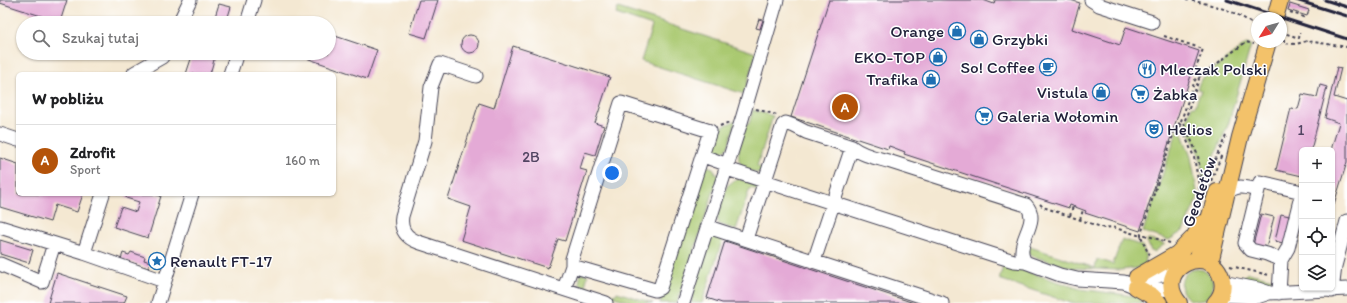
<!DOCTYPE html>
<html lang="pl">
<head>
<meta charset="utf-8">
<style>
	body { margin:0; font-family:Itim,sans-serif; background:#f2f2f2; color:#202124 }
	.controls { position:absolute; right:12px; bottom:12px; display:grid; overflow:hidden; border-radius:6px; box-shadow:0 1px 3px #0004 }
	.controls button { width:36px; height:36px; display:grid; place-items:center; padding:0; border:0; border-bottom:1px solid #e0e0e0; background:#fff; color:#202124; font:20px sans-serif }
	.compass { position:absolute; left:1251px; top:12px; width:36px; height:36px; border-radius:50%; background:#fff; box-shadow:0 1px 3px #0004; rotate:233deg }
	.you { position:absolute; left:612px; top:173px; width:14px; height:14px; margin:-10px; border:3px solid #fff; border-radius:50%; background:#1a73e8; box-shadow:0 0 0 6px #1a73e833 }
	.badge { display:grid; place-items:center; width:26px; height:26px; border-radius:50%; background:#b45309; color:#fff; font-size:13px; font-weight:700 }
	.pin { position:absolute; translate:-50% -50%; border:2px solid #fff; box-shadow:0 1px 4px #0006 }
	.list { margin:0; padding:0; list-style:none }
	h2 { display:flex; justify-content:space-between; align-items:center; height:52px; margin:0; padding:0 16px; font-size:17px }
	h2 small { font-size:13px; font-weight:400; color:#757577 }
	.list li { display:grid; grid-template-columns:26px 1fr auto; gap:12px; align-items:center; box-sizing:border-box; height:72px; padding:0 16px; border-top:1px solid #e0e0e0 }
	.list b { display:block; font-size:15px; white-space:nowrap }
	.list p { margin:0; font-size:13px; white-space:nowrap; color:#757577 }
	.list em { font-size:13px; font-style:normal; color:#757577 }
	.icon { flex:none; width:22px; height:22px; fill:none; stroke:currentColor; stroke-width:2; stroke-linecap:round; stroke-linejoin:round }
	.map { position:relative; flex:none; width:1347px; height:303px; overflow:hidden }
	.search { position:absolute; background:#fff; box-shadow:0 1px 3px #0004; left:16px; top:16px; width:320px; height:44px; display:flex; align-items:center; gap:10px; box-sizing:border-box; padding:0 14px; border-radius:22px; color:#757577; font-size:15px }
	.panel { position:absolute; background:#fff; box-shadow:0 1px 3px #0004; left:16px; top:72px; width:320px; height:124px; border-radius:6px }
	.map>svg:first-child { display:block }
</style>
</head>
<body>
<div class="map">
<svg width="1347" height="303" viewBox="0 0 1347 303">
	<rect width="100%" height="100%" fill="#fff"/>
	<filter id="ink" filterUnits="userSpaceOnUse"><feTurbulence type="fractalNoise" baseFrequency=".025" numOctaves="2"/><feDisplacementMap in="SourceGraphic" scale="8" xChannelSelector="R" yChannelSelector="G"/><feConvolveMatrix kernelMatrix="1 2 1 2 8 2 1 2 1" color-interpolation-filters="sRGB"/></filter>
	<filter id="wash" filterUnits="userSpaceOnUse"><feTurbulence type="fractalNoise" baseFrequency=".012" numOctaves="4" result="noise"/><feDisplacementMap in="SourceGraphic" scale="16" xChannelSelector="R" yChannelSelector="G"/><feGaussianBlur stdDeviation="0.9" result="paint"/><feColorMatrix in="noise" values="0 0 0 0 0 0 0 0 0 0 0 0 0 0 0 0 0 1.4 0 .05"/><feComposite in="paint" operator="in"/></filter>
	<g filter="url(#wash)">
		<rect width="100%" height="100%" fill="#f4e8d2"/>
		<path fill="#aac971" stroke="#667656" d="M618,8l138,45 -12,41 -103,-33 11,-35 -36,-12z
			M1246,44l5,1 -23,80 -24,56 -4,-24 -14,-34 6,-17h3l6,-16 -4,-1 4,-10z
			M753,110l20,6 -16,50 7,3 -4,4c-33,-3 -20,-28 -13,-49h2z
			M736,120l-8,27 -6,5 -11,-1 5,-21z
			M1179,126l12,31 7,40 -15,34 -14,9 -26,-8z
			M707,166l6,2 3,6 3,1 -42,128h-17l43,-134z
			M739,179l18,6v5l-7,-2 -14,42 -17,-6 -2,-7 10,-31 5,-4z
			M714,235l9,3 -21,65h-11l5,-23 15,-42z
			M1122,239l20,7 3,8 1,12 -9,2 -17,2 -48,-2 -40,-12 -4,-4 -1,-6 68,22 2,-8h3l13,4z
			M1148,239l17,5 -11,8 -3,-1 -4,-10z
			M1004,264l76,25 61,8 -1,4 2,2h-71l-72,-24z
			M1181 285a16 16 0 1 1 32 0a16 16 0 1 1-32 0Z
			M581,273l7,2 -3,11 30,9 2,-3 36,11h-19l-52,-16 -3,-5z
			M1248,273l25,6 -10,6 -20,-4 1,-5z"/>
		<g id="blocks">
			<path fill="#e4aad6" d="M0,0h67l-7,22 -60,-19z
				M419,0h19l-12,38 -17,-5z
				M829,0h154l11,4 1,-4h75l10,3 -8,26 48,16 6,-18 73,24 -59,180 -55,-18 1,-2 -16,-6 -1,3 -165,-54 1,-2 -13,-5 -3,-1 -1,3 -97,-32z
				M219,4l12,3 -5,16h-13z
				M1290,4l19,6 -2,6 -19,-6z
				M759,19l4,1 -3,9 -4,-1z
				M329,34l48,16 -10,29 -61,-21 2,-5h21z
				M461 44a9 9 0 1 1 18 0a9 9 0 1 1-18 0Z
				M513,46l97,31 -15,46 9,3 -9,29 -10,-3 -5,17 7,2 -22,70 -7,-2 -10,29 -87,-28 10,-33 -23,-8 31,-96 15,5z
				M193,53h23l-6,21h-24z
				M1337,67l4,1 -7,29 13,4v61l-13,42h-2v-54h-1l8,-27 -14,-5z
				M1320,85l7,2 -16,63h-9v26l-26,-6 15,-62 7,1 4,-15 15,3z
				M0,158l18,6v30h65l-6,18 -22,-7 -5,17 -50,-15z
				M127,194h27l7,2 -13,42 -34,-11 7,-20 15,5 3,-10 -13,-4z
				M1261,214l13,3 -9,35 -13,-3z
				M1281,214l12,3 -6,27 -12,-3z
				M0,240l33,10 -4,13 -29,-9z
				M725,241l106,35 83,27h-192l-15,-5z
				M131,252l14,5 -1,3 6,2 -2,6 -27,-9 2,-6 6,2z
				M57,273l70,23 -3,7h-76z"/>
		</g>
	</g>
	<g filter="url(#ink)">
		<use href="#blocks" fill-opacity="0" stroke="#424052" stroke-width="1"/>
		<g fill="none" stroke-linecap="round" stroke-linejoin="round">
			<g stroke="#424052" stroke-width="15">
				<path id="minor" d="M1091,0l8,5 53,17
					M179,23l11,-23
					M247,23l7,-23
					M134,73l28,-16 2,-4
					M230,74l7,-21
					M476,76l-36,-12 -9,23 -6,54 -23,75c-2,13 3,21 16,26l188,61
					M0,134l18,6
					M703,156l25,9
					M727,169l267,86 20,6 11,1 35,13 17,4 47,3 12,5 36,3
					M1226,193c13,-9 17,-6 32,-3
					M0,227l84,26 80,28
					M708,227l234,76
					M746,239l37,-114 3,-2 8,3 12,6 46,15c11,9 26,11 39,15l135,43c14,15 -6,32 -4,48 0,3 2,7 3,9
					M84,253l19,-59
					M814,261l38,-114
					M0,264l42,18 12,-38
					M1136,277h17l23,-5
					M1222,282l36,7 9,3
					M564,289l8,-23v-7l49,-156 89,28 -50,157 -5,2 -83,-24
					M1332,291l3,-25 12,-45
					M1279,293l2,-33 7,-12 14,-56 -42,-10 -15,61 6,7 16,4 14,6
					M1220,295l37,2 12,-4 78,-4
					M158,303l34,-109
					M683,303l59,-184 35,-119"/>
			</g>
			<g stroke="#424052" stroke-width="18">
				<path id="major" d="M1275,18l5,-18
					M1197,260l20,-68
					M1210,263l30,-126 28,-95
					M1137,277l40,-23 17,-17 8,-14
					M1136,287l16,9 7,7
					M1179,303c-29,-36 34,-63 43,-23 2,9 -1,17 -7,23"/>
			</g>
			<path stroke="#424052" stroke-width="2" stroke-dasharray="3 3" stroke-linecap="butt" d="M1186,0c18,2 47,10 62,21 4,2 6,6 9,9
				M1290,12l16,6
				M1281,32l18,6 1,-5h-1
				M1164,36l39,13 -8,22 4,8 -15,44 14,33 5,35
				M1284,39v4l12,1 11,-3 40,6
				M756,109l21,6
				M720,126l9,-4
				M1211,181l11,-27
				M1207,183l5,-17 14,-30
				M1040,204l3,3 61,21 8,-1 29,9 7,17 2,1
				M1194,212l7,-15 -7,-40 -14,-33 15,-44 51,-38 8,2
				M1070,216l3,-10
				M1080,220l3,-10
				M1170,243l-25,-8 -4,1v-2l36,-111 3,1
				M1230,266l39,9"/>
			<use href="#minor" stroke="#fff" stroke-width="13"/>
			<use href="#major" stroke="#f3c26a" stroke-width="16"/>
			<path stroke="#22223b" stroke-width="3" d="M1227,0l120,39
				M1296,0l51,16
				M1325,0l22,7"/>
		</g>
	</g>
	<defs>
		<g id="shop-ring" transform="scale(0.9)"><circle r="9.5" fill="#fff" stroke="#1f6fb2" stroke-width="1.5"/><path d="M-5-2.5h2.3a2.7 3.5 0 0 1 5.4 0H5L5.5 6h-11ZM-1.5-2.5h3a1.5 2.3 0 0 0-3 0Z" fill="#1f6fb2"/></g>
		<g id="cafe-ring" transform="scale(0.9)"><circle r="9.5" fill="#fff" stroke="#1f6fb2" stroke-width="1.5"/><path d="M-5.5-4.5H6V0H3Q3 3.5 0 3.5H-2.5Q-5.5 3.5-5.5 0ZM3-3.2v2h1.7v-2ZM-6 4.5H4V6H-6Z" fill="#1f6fb2"/></g>
		<g id="restaurant-ring" transform="scale(0.9)"><circle r="9.5" fill="#fff" stroke="#1f6fb2" stroke-width="1.5"/><path d="M-5-6h1v4h1v-4h1v4h1v-4h1v5L-1.5 .5V6h-2V.5L-5-1ZM5-6V6H3V1.5H1.5Q1.5-4 5-6Z" fill="#1f6fb2"/></g>
		<g id="supermarket-ring" transform="scale(0.9)"><circle r="9.5" fill="#fff" stroke="#1f6fb2" stroke-width="1.5"/><path d="M-6-5.5h2.5l.6 2H6L4.5 2H-2.5L-4.4-4H-6ZM-1.5 3.2a1.3 1.3 0 1 0 .1 0ZM3 3.2a1.3 1.3 0 1 0 .1 0Z" fill="#1f6fb2"/></g>
		<g id="theatre-ring" transform="scale(0.9)"><circle r="9.5" fill="#fff" stroke="#1f6fb2" stroke-width="1.5"/><path d="M-5-5.5Q0-4 5-5.5V0Q5 5 0 6Q-5 5-5 0ZM-3.3-2.5H-1v1.5H-3.3ZM1-2.5H3.3v1.5H1ZM-2.8 1Q0 5.5 2.8 1Z" fill="#1f6fb2"/></g>
		<g id="sight-ring" transform="scale(0.9)"><circle r="9.5" fill="#fff" stroke="#1f6fb2" stroke-width="1.5"/><path d="M0-6L1.8-2.2L6-1.7L2.9 1.2L3.7 5.4L0 3.3L-3.7 5.4L-2.9 1.2L-6-1.7L-1.8-2.2Z" fill="#1f6fb2"/></g>
	</defs>
	<g fill-rule="evenodd">
		<use href="#shop-ring" x="957" y="31"/>
		<use href="#shop-ring" x="979" y="39"/>
		<use href="#shop-ring" x="938" y="57"/>
		<use href="#cafe-ring" x="1048" y="67"/>
		<use href="#restaurant-ring" x="1147" y="69"/>
		<use href="#shop-ring" x="931" y="79"/>
		<use href="#shop-ring" x="1101" y="92"/>
		<use href="#supermarket-ring" x="1140" y="94"/>
		<use href="#supermarket-ring" x="984" y="116"/>
		<use href="#theatre-ring" x="1154" y="129"/>
		<use href="#sight-ring" x="157" y="261"/>
	</g>
	<g text-anchor="middle" dominant-baseline="central" stroke-width="3" stroke-linejoin="round" paint-order="stroke">
		<g font-size="15" fill="#524462">
			<text x="1301" y="130">1</text>
			<text x="531" y="157">2B</text>
		</g>
		<g font-size="17" fill="#22223b" stroke="#fff" text-anchor="start">
			<text x="944" y="31" text-anchor="end">Orange</text>
			<text x="992" y="39">Grzybki</text>
			<text x="925" y="57" text-anchor="end">EKO-TOP</text>
			<text x="1035" y="67" text-anchor="end">So! Coffee</text>
			<text x="1160" y="69">Mleczak Polski</text>
			<text x="918" y="79" text-anchor="end">Trafika</text>
			<text x="1088" y="92" text-anchor="end">Vistula</text>
			<text x="1153" y="94">Żabka</text>
			<text x="997" y="116">Galeria Wołomin</text>
			<text x="1167" y="129">Helios</text>
			<text x="170" y="261">Renault FT-17</text>
		</g>
		<g font-size="17" fill="#22223b" stroke="#fff">
			<text transform="translate(1199 192) rotate(-71)">Geodetów</text>
		</g>
	</g>
</svg>
<div class="controls">
<button>+</button>
<button>−</button>
<button><svg class="icon" aria-label="locate" viewBox="0 0 24 24"><circle cx="12" cy="12" r="6"/><path d="M12 2v4M12 18v4M2 12h4M18 12h4"/></svg></button>
<button><svg class="icon" aria-label="layers" viewBox="0 0 24 24"><path d="M12 4l9 5-9 5-9-5zM3 14l9 5 9-5"/></svg></button>
</div>
<svg class="compass" viewBox="-18 -18 36 36"><path d="M0-13l5 13h-10z" fill="#e53935"/><path d="M0 13l5-13h-10z" fill="#757577"/></svg>
<div class="you"></div>
<div class="pin badge" style="left:845px;top:107px">A</div>
<div class="search"><svg class="icon" aria-label="search" viewBox="0 0 24 24"><circle cx="10" cy="10" r="6"/><path d="M15 15l6 6"/></svg>Szukaj tutaj</div>
<section class="panel">
<h2>W pobliżu<small></small></h2>
<ul class="list">
<li><span class="badge">A</span><div><b>Zdrofit</b><p>Sport</p></div><em>160 m</em></li>
</ul>
</section>
</div>
</body>
</html>
